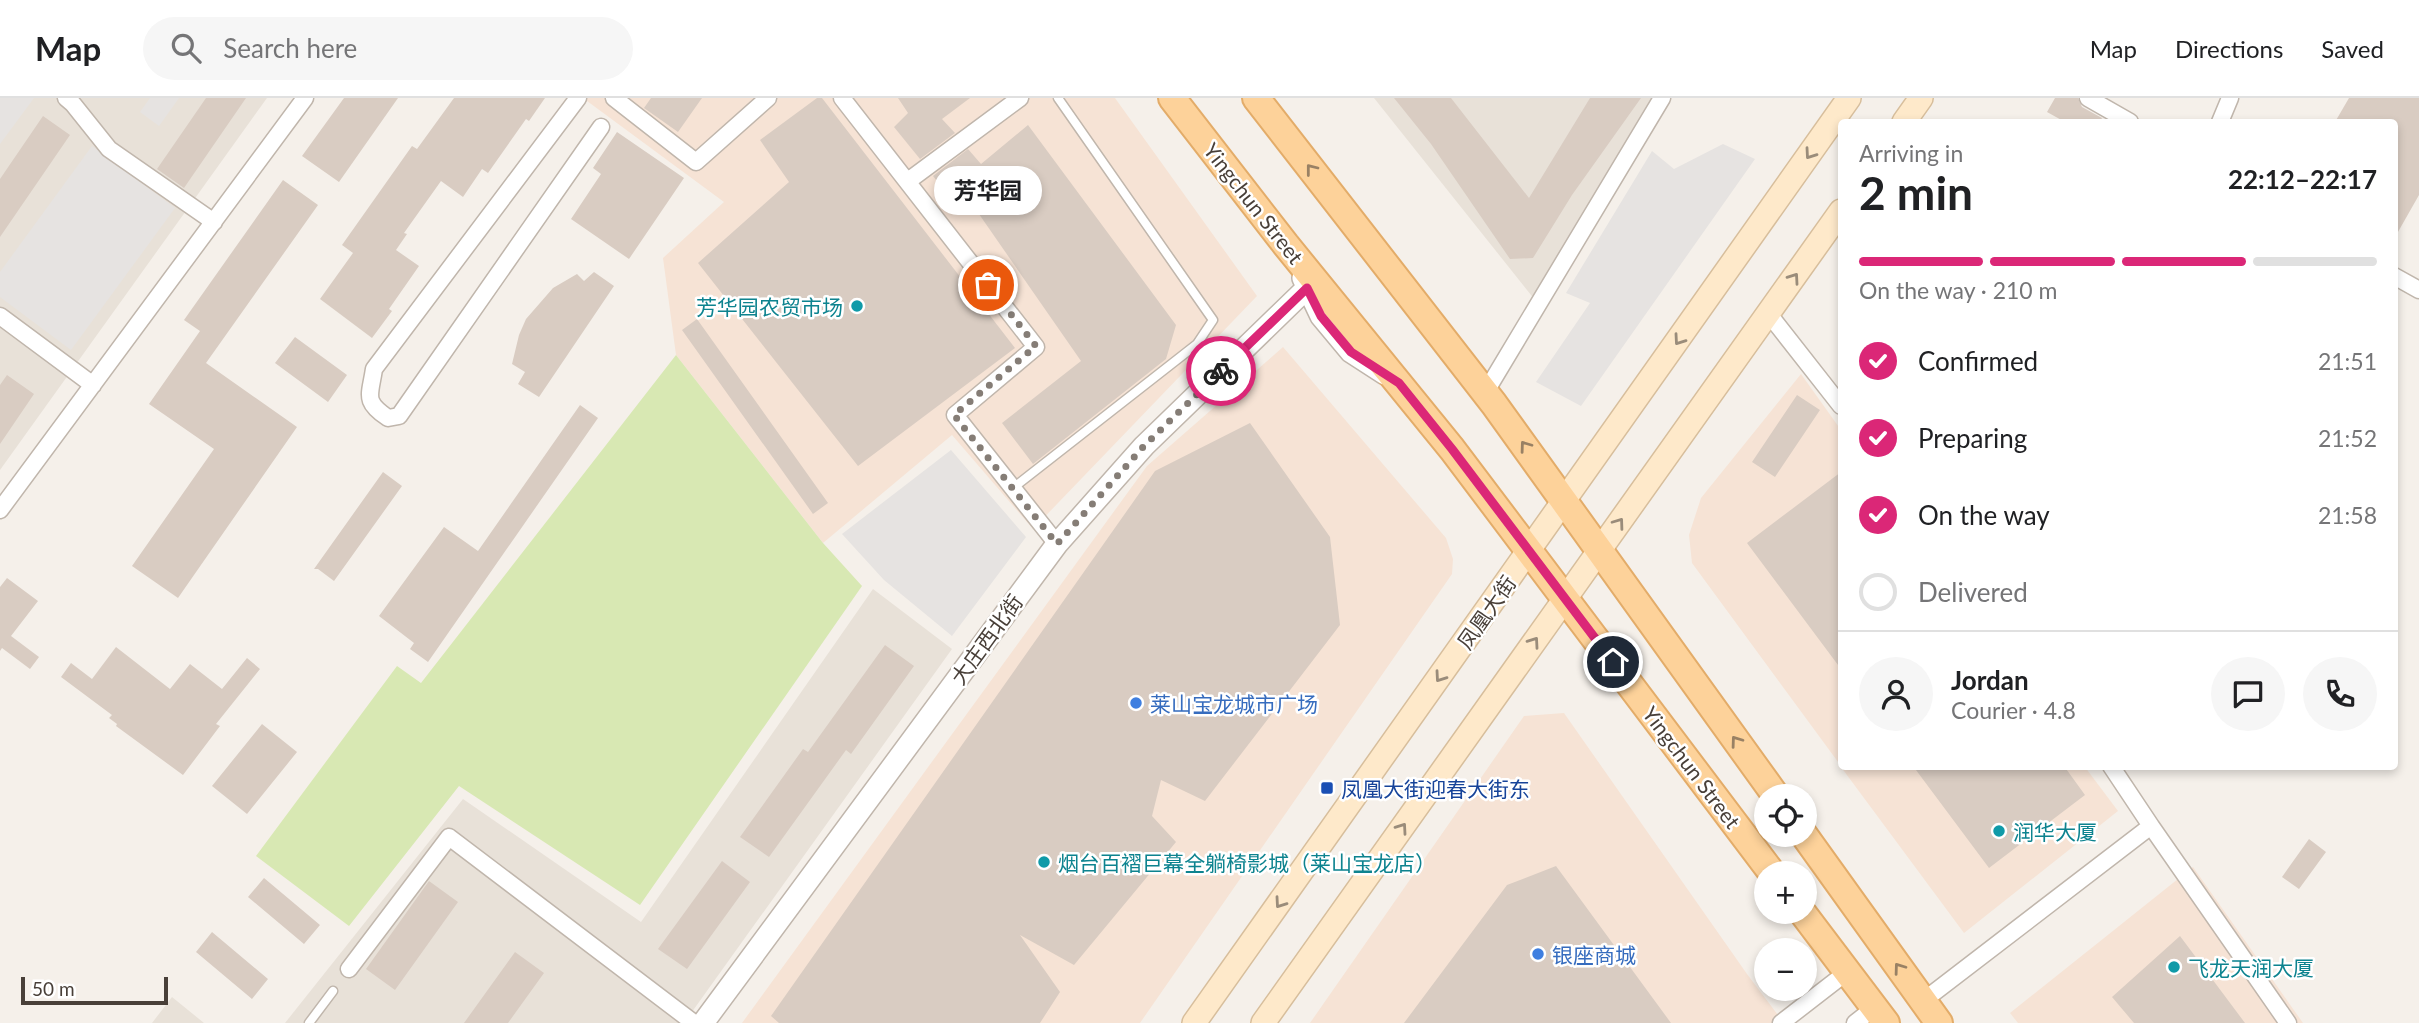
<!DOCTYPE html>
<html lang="en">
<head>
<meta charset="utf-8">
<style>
  :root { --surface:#fff; --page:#f6f6f6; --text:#202124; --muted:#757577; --line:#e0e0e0; --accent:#db2777 }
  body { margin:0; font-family:Lato,"Noto Sans SC",sans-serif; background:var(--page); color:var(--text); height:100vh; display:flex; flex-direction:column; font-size:26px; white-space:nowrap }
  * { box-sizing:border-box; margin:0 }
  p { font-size:23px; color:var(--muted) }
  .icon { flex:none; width:38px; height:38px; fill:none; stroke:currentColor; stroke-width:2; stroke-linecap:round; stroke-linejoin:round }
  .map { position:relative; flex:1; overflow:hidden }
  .panel { position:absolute; left:1838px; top:21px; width:560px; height:651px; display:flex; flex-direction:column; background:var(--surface); border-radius:7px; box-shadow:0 4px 10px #0003 }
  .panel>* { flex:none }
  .fabs { position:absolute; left:1754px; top:686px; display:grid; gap:14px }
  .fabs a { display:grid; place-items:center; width:63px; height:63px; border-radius:50%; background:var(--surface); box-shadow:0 4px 10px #0003; font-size:35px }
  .scale { position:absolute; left:21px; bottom:18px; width:147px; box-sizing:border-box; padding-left:7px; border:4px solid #483f38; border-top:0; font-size:19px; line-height:24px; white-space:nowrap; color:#483f38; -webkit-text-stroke:5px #fff; paint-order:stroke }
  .pin { position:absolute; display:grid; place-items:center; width:60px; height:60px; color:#fff; margin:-30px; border:4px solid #fff; border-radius:50%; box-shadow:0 2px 7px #0007 }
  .courier { position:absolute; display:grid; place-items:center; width:70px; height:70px; margin:-35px; border:5px solid #db2777; border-radius:50%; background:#fff; color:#222; box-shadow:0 2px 9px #0007 }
  .bubble { position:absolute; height:49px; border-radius:24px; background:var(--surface); box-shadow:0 4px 10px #0003; font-size:23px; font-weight:700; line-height:49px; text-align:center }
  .summary em { font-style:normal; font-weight:700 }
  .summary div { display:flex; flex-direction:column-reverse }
  .summary { display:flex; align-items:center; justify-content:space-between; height:119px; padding:0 21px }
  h1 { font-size:46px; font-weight:700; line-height:52px }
  .bar { display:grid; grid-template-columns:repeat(4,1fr); gap:10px 7px; align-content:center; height:84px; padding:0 21px }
  .bar i { height:9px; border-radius:5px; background:var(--line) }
  .bar .active { background:var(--accent) }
  .bar p { grid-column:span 4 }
  .line { display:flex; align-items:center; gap:18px; padding:0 21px; border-top:2px solid var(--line) }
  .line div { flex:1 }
  .round { display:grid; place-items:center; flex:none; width:74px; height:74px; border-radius:37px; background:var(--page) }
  ol { padding:0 21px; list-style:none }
  li { display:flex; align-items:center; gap:21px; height:77px }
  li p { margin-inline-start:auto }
  li .icon { padding:7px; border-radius:50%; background:var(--accent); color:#fff; stroke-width:4 }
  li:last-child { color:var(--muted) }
  li i { width:38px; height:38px; border:4px solid var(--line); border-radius:50% }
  header { display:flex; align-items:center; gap:42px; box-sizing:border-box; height:98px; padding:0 35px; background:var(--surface); border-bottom:2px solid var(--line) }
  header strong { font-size:33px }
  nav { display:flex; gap:38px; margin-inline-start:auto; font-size:24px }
  .search { width:490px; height:63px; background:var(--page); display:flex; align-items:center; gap:18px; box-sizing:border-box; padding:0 24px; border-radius:38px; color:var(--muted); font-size:26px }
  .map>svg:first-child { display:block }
  .residential { fill:#e8e1d8 }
  .commercial { fill:#f6e3d5 }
  .green { fill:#d8e8b3 }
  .parking { fill:#e6e3e1 }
  .building { fill:#d9ccc2 }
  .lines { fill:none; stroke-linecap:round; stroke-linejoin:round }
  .service-casing { stroke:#c0b6ac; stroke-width:11 }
  .minor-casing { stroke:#c0b6ac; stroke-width:19 }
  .tertiary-casing { stroke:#c0b6ac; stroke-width:24 }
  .secondary-casing { stroke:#d7be9c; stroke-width:26 }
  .primary-casing { stroke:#e3ac69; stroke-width:30 }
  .service { stroke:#fff; stroke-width:8 }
  .minor { stroke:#fff; stroke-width:16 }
  .tertiary { stroke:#fff; stroke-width:21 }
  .secondary { stroke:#fee9ca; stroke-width:23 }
  .primary { stroke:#fdd29a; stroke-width:26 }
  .oneway { stroke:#9a8c7a }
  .oneway2 { stroke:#998164 }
  .done { stroke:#857d76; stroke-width:7; stroke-dasharray:0 12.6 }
  .route { stroke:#db2777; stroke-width:9 }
  .culture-dot { fill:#0f9aa8; stroke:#fff; stroke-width:2.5 }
  .shop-dot { fill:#3f7fe0; stroke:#fff; stroke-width:2.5 }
  .transit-dot { fill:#1a4fb4; stroke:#fff; stroke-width:2.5 }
  .labels { text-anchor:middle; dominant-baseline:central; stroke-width:5; stroke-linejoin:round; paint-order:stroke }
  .street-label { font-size:21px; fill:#483f38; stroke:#fff }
  .culture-label { font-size:21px; fill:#0d838f; stroke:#fff; text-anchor:start }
  .shop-label { font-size:21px; fill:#366cbe; stroke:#fff; text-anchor:start }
  .transit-label { font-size:21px; fill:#164399; stroke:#fff; text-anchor:start }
</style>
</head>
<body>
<header>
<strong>Map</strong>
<div class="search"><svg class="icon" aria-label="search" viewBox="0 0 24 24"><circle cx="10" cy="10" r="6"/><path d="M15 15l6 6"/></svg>Search here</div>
<nav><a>Map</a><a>Directions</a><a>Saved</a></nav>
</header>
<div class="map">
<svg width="2419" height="925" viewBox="0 0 2419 925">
  <rect width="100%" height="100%" fill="#f5f0ea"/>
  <path class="residential" d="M0 0H267L0 372Z
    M1374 0H1664L1539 207Z
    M873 491 952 551 684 925H285L463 701 641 824Z
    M172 899 204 925H152Z"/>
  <path class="commercial" d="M583 0H1115L1257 198 1033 431 952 337 823 445 676 257 663 160 724 104Z
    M1283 249 1446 440 1453 461 1452 476 1140 925H742L1147 368Z
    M1801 276 1841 332V668L1692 465 1689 437 1701 400Z
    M1564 615 1747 876 1784 925H1310L1524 618Z
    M1841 669H2085L2118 713 1964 835Z
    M2193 769 2303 925H2018L2010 915Z"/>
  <path class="green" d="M676 257 823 445 862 488 640 807 459 688 349 828 256 758 397 568 421 585Z"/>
  <path class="parking" d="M0 0H34L0 46Z
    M150 0H179L159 28 140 14Z
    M1723 46 1755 61 1581 308 1536 284 1590 205 1566 195 1652 53 1674 71Z
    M92 48 175 110 71 252 0 199V174Z
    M951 352 1026 439 952 538 884 482 842 436Z"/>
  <path class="building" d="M206 0H246L184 90 157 71Z
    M344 0H398L339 84 302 58Z
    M454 0H545L529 23 526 21 488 75 482 71 463 99 441 83 404 135 407 136 396 152 419 168 389 211 392 213 372 240 320 201 353 155 342 147 412 48 417 51Z
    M651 0H702L678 34 644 10Z
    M817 0H822L1015 250 858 368 698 165 789 84 760 42Z
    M898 0H970L942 21 955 35 920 61 894 29 908 15Z
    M1394 0H1451L1529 100 1590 0H1641L1572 97 1533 160 1510 161 1431 46Z
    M2055 0H2078L2082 9 2102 20 2100 24H2065L2047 14Z
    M2349 0H2419V97L2394 141V24H2335Z
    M43 18 70 37 0 139V81Z
    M1028 27 1176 227 1166 261 1033 366 1002 325 1081 263 972 106 962 115 933 78 968 51 981 66Z
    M617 34 684 80 629 161 571 121 601 76 593 70Z
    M283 82 318 107 206 265 297 329 178 500 132 468 214 351 149 306 200 233 184 222Z
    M594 174 614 188 539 299 518 286 525 274 512 266 519 237 526 221 553 190 577 176 584 183Z
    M697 221 828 405 813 416 682 232Z
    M295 239 347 277 328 304 275 265Z
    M7 277 34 296 0 346V287Z
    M1797 297 1820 312 1775 379 1752 364Z
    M580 307 598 320 428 564 410 551 414 545 379 518 444 429 478 453Z
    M1250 325 1330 439 1340 527 1205 703 1161 682 1152 718 1176 744 1074 867 1020 837 1060 894 1040 925H779L771 918 1155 373Z
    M383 374 402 388 334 483 318 471H314Z
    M1841 374V571L1747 445Z
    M7 480 38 503 11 538 39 559 30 571 2 550 0 553V489Z
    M885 547 914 568 851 656 846 652 769 759 740 739 803 651 808 654Z
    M116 549 170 591 190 566 222 591 247 560 260 571 216 626 220 628 183 677 116 628 117 626 109 620 112 617 61 579 71 565 92 581Z
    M262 626 297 654 247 716 212 688Z
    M1913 668H2064L2085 697 1989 770Z
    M2309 741 2326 754 2299 791 2282 779Z
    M722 763 750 784 687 871 658 851Z
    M1556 768 1671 925H1404L1507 787Z
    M264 780 320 827 304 846 248 799Z
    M429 783 458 804 395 892 366 871Z
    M212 834 268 881 252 901 196 854Z
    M2180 838 2245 925H2134L2112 899Z
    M515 854 544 875 508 925H464Z"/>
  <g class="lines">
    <defs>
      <path id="service" d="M1013 390 1197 246 1213 222 1058 0
        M309 925 333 893"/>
      <path id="minor" d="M66 0 73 6 109 51 214 124
        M578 0 374 271C370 298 363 303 388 320L399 318 601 29
        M614 0 696 64 768 0
        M842 0 1036 249 955 317 1057 446
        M2088 0 2130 24
        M2220 24 2230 0
        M908 83 1020 0
        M2394 178 2419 192
        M1768 215 1841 308
        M0 218 93 287
        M1485 295 1662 0
        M0 412 305 0
        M2151 728 2288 925
        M349 871 449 739 694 925
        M1923 903 2151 728 2111 668
        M1781 925 1847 874
        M1855 925 1874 910"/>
      <path id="tertiary" d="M1303 180 1321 218 1351 254 1385 276
        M703 925 1057 446 1144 348 1307 190"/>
      <path id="secondary" d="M1904 24 1921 0
        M1194 925 1849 0
        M1263 925 1841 113"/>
      <path id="primary" d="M1172 0 1286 147 1452 351 1772 775
        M1256 0 1494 306 1776 698
        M1804 737 1939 925
        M1802 814 1886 925"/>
    </defs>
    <use href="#service" class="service-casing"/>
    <use href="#minor" class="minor-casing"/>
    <use href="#tertiary" class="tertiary-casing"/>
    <use href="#secondary" class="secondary-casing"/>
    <use href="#primary" class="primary-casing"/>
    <use href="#service" class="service"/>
    <use href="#minor" class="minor"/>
    <use href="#tertiary" class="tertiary"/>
    <use href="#secondary" class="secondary"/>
    <use href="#primary" class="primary"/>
  </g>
  <defs><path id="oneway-chevron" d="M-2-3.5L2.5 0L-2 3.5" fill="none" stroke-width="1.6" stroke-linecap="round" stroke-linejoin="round" transform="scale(1.75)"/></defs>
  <g class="oneway">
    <use href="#oneway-chevron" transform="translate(1810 56) rotate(125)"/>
    <use href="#oneway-chevron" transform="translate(1794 180) rotate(-55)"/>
    <use href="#oneway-chevron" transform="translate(1679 242) rotate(125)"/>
    <use href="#oneway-chevron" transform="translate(1619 425) rotate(-54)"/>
    <use href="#oneway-chevron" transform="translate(1534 544) rotate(-55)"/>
    <use href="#oneway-chevron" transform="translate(1440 579) rotate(125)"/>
    <use href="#oneway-chevron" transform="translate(1402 730) rotate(-55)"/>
    <use href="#oneway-chevron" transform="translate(1280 805) rotate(125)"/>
  </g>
  <g class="oneway2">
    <use href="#oneway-chevron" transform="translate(1311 71) rotate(-128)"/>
    <use href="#oneway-chevron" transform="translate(1525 348) rotate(-126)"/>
    <use href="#oneway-chevron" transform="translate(1736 643) rotate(-126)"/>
    <use href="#oneway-chevron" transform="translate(1899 870) rotate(-126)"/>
  </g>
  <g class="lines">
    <path class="done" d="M988 187 1036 248 954 317 1057 446 1144 348 1221 273"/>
    <path class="route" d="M1221 273 1307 190 1321 218 1351 254 1399 285 1452 351 1613 564"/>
  </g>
  <g class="culture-dot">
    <circle cx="857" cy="208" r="7"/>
    <circle cx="1999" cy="733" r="7"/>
    <circle cx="1044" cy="764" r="7"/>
    <circle cx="2174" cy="869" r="7"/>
  </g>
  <g class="shop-dot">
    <circle cx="1136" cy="605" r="7"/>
    <circle cx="1538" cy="856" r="7"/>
  </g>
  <rect class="transit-dot" x="1320" y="683" width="14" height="14" rx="3.5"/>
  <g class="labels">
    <g class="street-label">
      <text transform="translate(1254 105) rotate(52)">Yingchun Street</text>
      <text transform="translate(1486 514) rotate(-55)">凤凰大街</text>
      <text transform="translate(986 541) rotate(-54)">大庄西北街</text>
      <text transform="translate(1692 669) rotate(53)">Yingchun Street</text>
    </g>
    <g class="culture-label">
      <text x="843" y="208" text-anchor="end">芳华园农贸市场</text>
      <text x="2013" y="733">润华大厦</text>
      <text x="1058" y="764">烟台百褶巨幕全躺椅影城（莱山宝龙店）</text>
      <text x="2188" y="869">飞龙天润大厦</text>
    </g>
    <g class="shop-label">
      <text x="1150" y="605">莱山宝龙城市广场</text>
      <text x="1552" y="856">银座商城</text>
    </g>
    <g class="transit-label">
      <text x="1341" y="690">凤凰大街迎春大街东</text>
    </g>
  </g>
</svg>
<div class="fabs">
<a><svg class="icon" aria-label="locate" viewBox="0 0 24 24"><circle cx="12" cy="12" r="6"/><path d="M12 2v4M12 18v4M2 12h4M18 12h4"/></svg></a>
<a>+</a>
<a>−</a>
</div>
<div class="scale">50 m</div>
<div class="pin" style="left:988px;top:187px;background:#ea580c"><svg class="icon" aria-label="bag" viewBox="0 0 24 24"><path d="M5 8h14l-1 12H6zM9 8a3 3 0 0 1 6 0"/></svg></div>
<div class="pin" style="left:1613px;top:564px;background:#1f2937"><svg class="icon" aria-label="home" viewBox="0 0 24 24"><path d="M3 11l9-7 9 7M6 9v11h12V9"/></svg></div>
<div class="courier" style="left:1221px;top:273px"><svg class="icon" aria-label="bike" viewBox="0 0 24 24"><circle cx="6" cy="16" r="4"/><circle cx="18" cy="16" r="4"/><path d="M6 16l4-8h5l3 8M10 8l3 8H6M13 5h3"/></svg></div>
<div class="bubble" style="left:934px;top:68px;width:108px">芳华园</div>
<section class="panel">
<div class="summary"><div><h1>2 min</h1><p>Arriving in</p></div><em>22:12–22:17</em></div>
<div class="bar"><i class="active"></i><i class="active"></i><i class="active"></i><i></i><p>On the way · 210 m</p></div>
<ol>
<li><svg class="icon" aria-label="check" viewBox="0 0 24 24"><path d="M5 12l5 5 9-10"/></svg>Confirmed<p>21:51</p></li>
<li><svg class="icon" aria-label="check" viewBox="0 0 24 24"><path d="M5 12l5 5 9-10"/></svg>Preparing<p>21:52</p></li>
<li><svg class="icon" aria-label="check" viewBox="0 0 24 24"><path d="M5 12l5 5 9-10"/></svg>On the way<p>21:58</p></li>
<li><i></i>Delivered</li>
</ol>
<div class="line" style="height:126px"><a class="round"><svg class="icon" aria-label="person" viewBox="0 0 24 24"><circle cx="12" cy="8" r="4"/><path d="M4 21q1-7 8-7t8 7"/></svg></a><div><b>Jordan</b><p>Courier · 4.8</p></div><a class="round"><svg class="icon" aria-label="chat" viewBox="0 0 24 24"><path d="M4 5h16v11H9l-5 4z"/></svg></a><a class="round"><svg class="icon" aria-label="phone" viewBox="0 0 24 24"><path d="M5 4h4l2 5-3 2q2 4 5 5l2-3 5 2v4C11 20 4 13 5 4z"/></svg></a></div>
</section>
</div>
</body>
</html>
